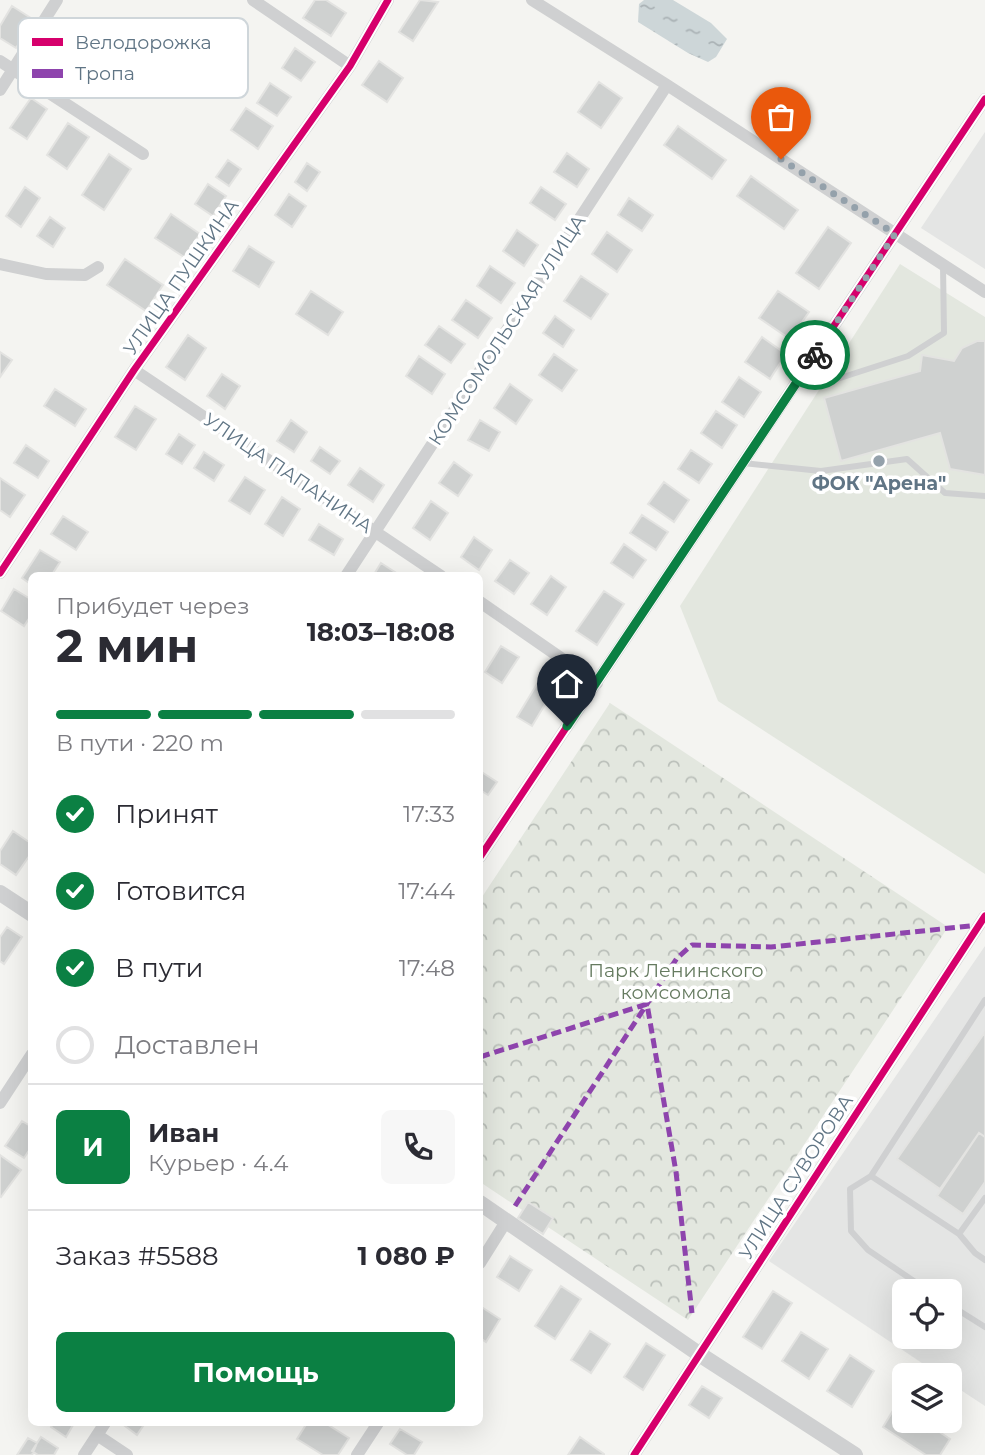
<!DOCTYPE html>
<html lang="ru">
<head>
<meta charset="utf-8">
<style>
  :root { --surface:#fff; --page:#f7f7f7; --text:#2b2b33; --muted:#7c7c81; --line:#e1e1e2; --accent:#0b8043 }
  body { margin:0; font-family:Montserrat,sans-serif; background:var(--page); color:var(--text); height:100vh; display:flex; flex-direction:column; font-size:26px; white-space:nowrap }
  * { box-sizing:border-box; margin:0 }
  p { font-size:23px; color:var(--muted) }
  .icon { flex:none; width:38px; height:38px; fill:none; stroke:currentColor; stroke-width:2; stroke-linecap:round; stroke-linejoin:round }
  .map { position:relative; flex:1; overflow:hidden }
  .sheet { position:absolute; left:28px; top:572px; width:455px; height:854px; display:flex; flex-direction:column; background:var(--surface); border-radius:10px; box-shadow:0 7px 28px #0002 }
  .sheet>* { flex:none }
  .tools { position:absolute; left:892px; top:1279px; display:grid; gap:14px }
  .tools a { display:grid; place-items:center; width:70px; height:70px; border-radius:10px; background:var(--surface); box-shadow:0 7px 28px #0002; font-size:35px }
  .pin { position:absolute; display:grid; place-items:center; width:60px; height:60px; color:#fff; margin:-72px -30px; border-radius:50% 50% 50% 0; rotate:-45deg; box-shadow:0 0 7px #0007 }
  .pin .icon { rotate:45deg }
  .courier { position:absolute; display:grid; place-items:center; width:70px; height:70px; margin:-35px; border:5px solid #0b8043; border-radius:50%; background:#fff; color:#222; box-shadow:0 2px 9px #0007 }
  .head em { font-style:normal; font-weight:700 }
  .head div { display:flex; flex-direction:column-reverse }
  .head { display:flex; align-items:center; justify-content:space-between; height:119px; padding:0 28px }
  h1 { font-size:46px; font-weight:700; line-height:52px }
  .bar { display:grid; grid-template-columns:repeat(4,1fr); gap:10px 7px; align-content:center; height:84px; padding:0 28px }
  .bar i { height:9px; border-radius:5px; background:var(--line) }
  .bar .current { background:var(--accent) }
  .bar p { grid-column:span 4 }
  .line { display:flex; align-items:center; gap:18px; padding:0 28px; border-top:2px solid var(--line) }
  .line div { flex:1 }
  .round { display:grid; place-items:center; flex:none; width:74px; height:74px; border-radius:10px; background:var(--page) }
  ol { padding:0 28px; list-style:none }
  li { display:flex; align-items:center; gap:21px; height:77px }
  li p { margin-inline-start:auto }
  li .icon { padding:7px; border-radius:50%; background:var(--accent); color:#fff; stroke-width:4 }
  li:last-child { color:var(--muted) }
  li i { width:38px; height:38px; border:4px solid var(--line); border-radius:50% }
  .primary-button { display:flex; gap:14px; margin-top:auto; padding:14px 28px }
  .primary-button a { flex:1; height:80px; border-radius:10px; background:var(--accent); color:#fff; font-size:28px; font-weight:700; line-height:80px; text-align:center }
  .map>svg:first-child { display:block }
  .built { fill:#e4e5e4; fill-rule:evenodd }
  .forest { fill:url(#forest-crowns) }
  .pitch { fill:#e3e7df }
  .water { fill:url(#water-ripples) }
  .building { fill:#cfd1d0; stroke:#e3e3e1; stroke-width:2 }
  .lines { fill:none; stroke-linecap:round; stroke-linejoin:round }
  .service { stroke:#cfd0d1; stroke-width:6 }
  .minor { stroke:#cfd0d1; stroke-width:12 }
  .tertiary { stroke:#cfd0d1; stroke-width:16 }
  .quiet { stroke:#8e44ad; stroke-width:5; stroke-dasharray:10 5; stroke-linecap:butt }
  .cycleway-casing { stroke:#fff; stroke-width:11 }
  .cycleway { stroke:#d6006c; stroke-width:7 }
  .done { stroke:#94a1ab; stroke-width:7; stroke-dasharray:0 12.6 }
  .route { stroke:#0b8043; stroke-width:9 }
  .poi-dot { fill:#94a1ab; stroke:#fff; stroke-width:2.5 }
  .labels { text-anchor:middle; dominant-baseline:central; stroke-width:7; stroke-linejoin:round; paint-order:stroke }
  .street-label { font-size:19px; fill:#607585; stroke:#fff }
  .poi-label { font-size:19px; font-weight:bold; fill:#607585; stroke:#fff }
  .park-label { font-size:19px; fill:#667b60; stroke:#fff }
  .key { fill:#fff; stroke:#cfd6da; stroke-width:2 }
  .key-label { font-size:19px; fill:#607585 }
</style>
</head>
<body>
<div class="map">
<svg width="985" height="1455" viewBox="0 0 985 1455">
  <defs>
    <pattern id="forest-crowns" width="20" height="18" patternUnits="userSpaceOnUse" patternTransform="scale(1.75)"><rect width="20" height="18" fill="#e3e7df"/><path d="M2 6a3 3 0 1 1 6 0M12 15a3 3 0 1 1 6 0" fill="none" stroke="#bbc0ba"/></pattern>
    <pattern id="water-ripples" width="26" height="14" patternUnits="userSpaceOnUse" patternTransform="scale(1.75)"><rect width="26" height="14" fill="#cdd6d8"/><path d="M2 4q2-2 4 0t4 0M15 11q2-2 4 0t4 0" fill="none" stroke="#aab2b5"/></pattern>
  </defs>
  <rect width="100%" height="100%" fill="#f4f4f1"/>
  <path class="built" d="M985 132V269L921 228Z
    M985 946V1406L950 1383V1376L940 1375 769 1261ZM905 1292H950V1337H905Z"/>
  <path class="forest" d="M610 703 948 927 688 1320 480 1182V900Z"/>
  <path class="pitch" d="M900 264 985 317V874L718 701 680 606Z"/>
  <path class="water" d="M644 0H673L711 23 727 39 716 57 708 62 688 53 638 22 639 4Z"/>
  <path class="building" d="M315 0H326L346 13 331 36 303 18Z
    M420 0 438 2 413 41 399 32Z
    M12 6 34 20 16 48 0 38V26Z
    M295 48 315 62 301 81 282 68Z
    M379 61 403 78 387 102 362 85Z
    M599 82 622 98 601 128 578 112Z
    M270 83 291 97 277 116 257 103Z
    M31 98 47 109 27 139 10 128Z
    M246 108 273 126 258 149 231 130Z
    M68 123 89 137 67 169 47 155Z
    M678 126 726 160 712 179 664 145Z
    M567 153 589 169 577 187 554 172Z
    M109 154 131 169 104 210 82 195Z
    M228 160 241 169 229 186 216 177Z
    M307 163 320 172 307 191 295 182Z
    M751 176 798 210 784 229 737 196Z
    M208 184 226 196 213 216 195 204Z
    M25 187 40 198 21 227 6 216Z
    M541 187 566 204 555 220 530 203Z
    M289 194 306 206 292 227 275 215Z
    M629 198 653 215 642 231 618 215Z
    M171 214 200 234 184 257 155 238Z
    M50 217 65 228 53 247 37 236Z
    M828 227 851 243 819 289 796 273Z
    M517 230 538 245 524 266 503 251Z
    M607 232 632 250 617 272 592 254Z
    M249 246 274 262 259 287 233 271Z
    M125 259 163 285 146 311 107 285Z
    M490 266 515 283 501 303 477 286Z
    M581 276 608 294 591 319 564 301Z
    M311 291 343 312 328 335 296 314Z
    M778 291 809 312 790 339 759 318Z
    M466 300 492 318 478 338 452 320Z
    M555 316 574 330 563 347 543 333Z
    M439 326 465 344 451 363 425 345Z
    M188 335 206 348 185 380 166 367Z
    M762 337 786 354 770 379 745 362Z
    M977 341H985V475L950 469 940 433 841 461 824 398 920 371 922 355 954 361 962 348Z
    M0 352 12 360 0 377Z
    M554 354 577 370 562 391 539 375Z
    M419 356 445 374 432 394 406 376Z
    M222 374 240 386 225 409 207 396Z
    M739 377 761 392 744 417 722 402Z
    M510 384 532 400 516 424 494 408Z
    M55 389 86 409 75 426 44 406Z
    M135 406 156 419 136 450 115 437Z
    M716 411 737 425 722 448 701 433Z
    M291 420 307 432 294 452 277 441Z
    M480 420 500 432 489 451 468 440Z
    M179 434 195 445 182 464 166 454Z
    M26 445 49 461 38 478 14 463Z
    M320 447 340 461 330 474 311 461Z
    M691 450 712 464 699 483 678 469Z
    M204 452 224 465 214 481 194 468Z
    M454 462 472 475 458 496 439 483Z
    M360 468 384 485 373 502 348 485Z
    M245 477 265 490 250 514 229 501Z
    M0 478 25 495 10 517 0 510Z
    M664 482 689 500 674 522 648 504Z
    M282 497 300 509 283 536 265 524Z
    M431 501 448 513 430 540 413 528Z
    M642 515 668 532 656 550 630 533Z
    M63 516 88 532 76 550 51 534Z
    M319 524 343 539 334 555 309 540Z
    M474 537 492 550 479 570 461 557Z
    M624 544 646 560 633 578 611 563Z
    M40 550 60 562 51 576H32V585L22 578Z
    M510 560 529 573 514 594 495 581Z
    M381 563 401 576H373Z
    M551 576 566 587 547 615 531 604Z
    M14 589 32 600V614L24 626 1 611Z
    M604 591 624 604 597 645 576 631Z
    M501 646 519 657 502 683 485 672Z
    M543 674 558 683 532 726 517 717Z
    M480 771 497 782 488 795 480 790Z
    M13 831 32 844V852L16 875 0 864V851Z
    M7 927 22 937 4 964 0 961V937Z
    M985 1032V1137L979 1133 940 1189 897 1159Z
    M22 1121 32 1127V1146L24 1158 5 1146Z
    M979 1133 985 1137V1182L963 1214 937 1196Z
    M0 1155 21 1170 1 1197 0 1196Z
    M528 1202 553 1218 543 1234 518 1218Z
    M510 1256 532 1270 519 1291 497 1277Z
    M561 1286 581 1299 555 1339 535 1326Z
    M773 1291 792 1303 762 1349 743 1337Z
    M480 1306 500 1319 486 1342 480 1338Z
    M590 1331 610 1344 591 1373 571 1360Z
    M801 1332 828 1349 809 1379 782 1361Z
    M646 1343 665 1355 643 1390 624 1377Z
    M850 1355 874 1371 852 1407 827 1391Z
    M702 1386 722 1398 709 1418 689 1405Z
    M897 1404 905 1409V1421H923L950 1439 940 1455H926L883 1427Z
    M54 1423H70L73 1425 66 1437 51 1427Z
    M127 1423H145L137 1435 125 1426Z
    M307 1423H325L349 1438 338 1455H323L297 1439Z
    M400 1429 422 1442 414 1455H407L390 1444Z
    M41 1437 58 1448 54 1455H38L32 1451Z
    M580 1437 604 1454V1455H568Z
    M28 1438 37 1443 32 1455H17Z"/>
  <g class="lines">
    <path class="service" d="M797 382 834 380 908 356 944 333 943 265
      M743 463 821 471 907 459 945 493 985 496
      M871 1176 985 1000
      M959 1234 975 1253 985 1260
      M930 1292 868 1250 851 1231 850 1189 871 1176 959 1234 985 1198
      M950 1305 985 1327"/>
    <path class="minor" d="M253 0 350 66
      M532 0 667 85 985 292
      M0 61 143 154
      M0 90 57 0
      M0 264 46 274 85 275 98 267
      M134 370 441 576
      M0 573 134 370 350 66 388 0
      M346 576 667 85
      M480 602 597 683
      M480 857 985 99
      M0 1103 32 1054
      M480 1263 507 1220
      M97 1435 127 1455
      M84 1455 105 1423
      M357 1455 378 1423
      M634 1455 985 916"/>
    <path class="tertiary" d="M0 893 32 914
      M480 1203 699 1354 855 1455"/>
    <path class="quiet" d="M480 1057 647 1004 676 1172 692 1313
      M515 1206 677 958 692 945 771 947 979 925"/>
    <defs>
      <path id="cycleway" d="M0 573 134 370 350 66 388 0
        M480 857 985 99
        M634 1455 985 916"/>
    </defs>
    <use href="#cycleway" class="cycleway-casing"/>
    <use href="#cycleway" class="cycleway"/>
  </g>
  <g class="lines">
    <path class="done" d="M781 159 895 234 815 355"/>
    <path class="route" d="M567 726 815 355"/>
  </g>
  <circle class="poi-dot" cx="879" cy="461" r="7"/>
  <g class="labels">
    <g class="street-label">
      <text transform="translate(181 277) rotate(-55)">УЛИЦА ПУШКИНА</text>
      <text transform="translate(507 330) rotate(-57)">КОМСОМОЛЬСКАЯ УЛИЦА</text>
      <text transform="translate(288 473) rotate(34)">УЛИЦА ПАПАНИНА</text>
      <text transform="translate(796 1177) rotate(-57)">УЛИЦА СУВОРОВА</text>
    </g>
    <g class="poi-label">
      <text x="879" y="483">ФОК "Арена"</text>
    </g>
    <g class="park-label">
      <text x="676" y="970">Парк Ленинского<tspan x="676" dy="22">комсомола</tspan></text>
    </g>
  </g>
  <rect x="18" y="18" width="230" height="80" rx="10" class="key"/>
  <rect x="32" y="38" width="31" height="8" fill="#d6006c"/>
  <rect x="32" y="69" width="31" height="9" fill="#8e44ad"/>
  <g class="key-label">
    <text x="75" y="49">Велодорожка</text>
    <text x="75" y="80">Тропа</text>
  </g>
</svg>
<div class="tools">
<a><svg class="icon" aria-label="locate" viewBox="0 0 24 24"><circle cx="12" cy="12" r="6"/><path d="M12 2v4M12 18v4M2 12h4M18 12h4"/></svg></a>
<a><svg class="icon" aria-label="layers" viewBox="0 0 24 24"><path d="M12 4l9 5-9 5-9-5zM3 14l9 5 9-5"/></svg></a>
</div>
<div class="pin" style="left:781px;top:159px;background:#ea580c"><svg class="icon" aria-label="bag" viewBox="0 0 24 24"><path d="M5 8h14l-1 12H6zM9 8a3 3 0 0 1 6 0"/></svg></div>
<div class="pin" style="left:567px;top:726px;background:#1f2937"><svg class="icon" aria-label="home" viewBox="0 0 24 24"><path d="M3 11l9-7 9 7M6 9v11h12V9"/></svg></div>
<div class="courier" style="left:815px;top:355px"><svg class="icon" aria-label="bike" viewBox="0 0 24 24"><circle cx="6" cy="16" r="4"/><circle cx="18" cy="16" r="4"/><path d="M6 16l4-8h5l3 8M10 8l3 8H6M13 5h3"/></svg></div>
<section class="sheet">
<div class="head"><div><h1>2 мин</h1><p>Прибудет через</p></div><em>18:03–18:08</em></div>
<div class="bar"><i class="current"></i><i class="current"></i><i class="current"></i><i></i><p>В пути · 220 m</p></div>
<ol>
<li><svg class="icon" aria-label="check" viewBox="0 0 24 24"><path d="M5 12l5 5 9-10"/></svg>Принят<p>17:33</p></li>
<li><svg class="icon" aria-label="check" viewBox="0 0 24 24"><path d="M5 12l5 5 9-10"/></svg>Готовится<p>17:44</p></li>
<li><svg class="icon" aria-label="check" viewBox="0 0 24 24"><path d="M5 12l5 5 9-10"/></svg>В пути<p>17:48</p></li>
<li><i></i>Доставлен</li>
</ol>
<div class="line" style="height:126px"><b class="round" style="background:var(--accent);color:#fff">И</b><div><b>Иван</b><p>Курьер · 4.4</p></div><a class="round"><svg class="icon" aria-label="phone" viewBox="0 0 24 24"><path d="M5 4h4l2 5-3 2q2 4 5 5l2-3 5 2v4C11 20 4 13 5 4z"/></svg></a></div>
<div class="line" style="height:91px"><div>Заказ #5588</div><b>1 080 ₽</b></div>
<div class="primary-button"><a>Помощь</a></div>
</section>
</div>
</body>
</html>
